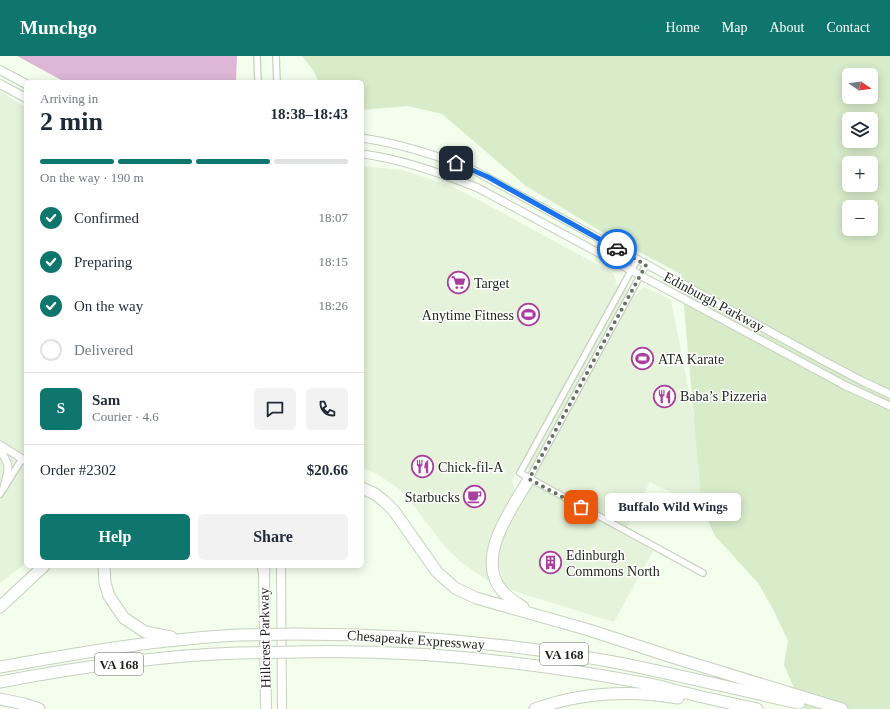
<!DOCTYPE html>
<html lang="en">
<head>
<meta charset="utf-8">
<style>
  :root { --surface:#fff; --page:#f2f2f3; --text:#1f2937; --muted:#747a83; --line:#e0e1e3; --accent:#0f766e }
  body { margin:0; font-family:"Times New Roman",serif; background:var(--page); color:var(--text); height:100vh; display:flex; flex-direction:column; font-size:15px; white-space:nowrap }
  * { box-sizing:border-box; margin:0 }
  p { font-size:13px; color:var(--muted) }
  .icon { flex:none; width:22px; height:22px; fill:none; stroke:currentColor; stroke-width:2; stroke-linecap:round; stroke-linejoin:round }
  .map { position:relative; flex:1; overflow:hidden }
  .sheet { position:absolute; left:24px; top:24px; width:340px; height:488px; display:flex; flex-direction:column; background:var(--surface); border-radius:6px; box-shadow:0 2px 10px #0003 }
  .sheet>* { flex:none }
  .needle { width:26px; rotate:103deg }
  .buttons { position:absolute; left:842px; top:12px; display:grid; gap:8px }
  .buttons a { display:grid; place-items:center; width:36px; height:36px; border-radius:6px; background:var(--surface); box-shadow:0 2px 10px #0003; font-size:20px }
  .pin { position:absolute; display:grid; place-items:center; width:34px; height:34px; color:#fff; margin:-17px; border-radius:8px; box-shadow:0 2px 6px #0006 }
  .courier { position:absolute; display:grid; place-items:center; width:40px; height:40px; margin:-20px; border:3px solid #1a73e8; border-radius:50%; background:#fff; color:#222; box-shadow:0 1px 5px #0007 }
  .bubble { position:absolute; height:28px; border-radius:6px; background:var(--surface); box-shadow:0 2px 10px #0003; font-size:13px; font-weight:700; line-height:28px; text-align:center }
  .headline em { font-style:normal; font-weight:700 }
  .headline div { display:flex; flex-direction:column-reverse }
  .headline { display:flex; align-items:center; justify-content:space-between; height:68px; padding:0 16px }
  h1 { font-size:26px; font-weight:700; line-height:30px }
  .bar { display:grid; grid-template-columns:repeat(4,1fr); gap:6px 4px; align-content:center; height:48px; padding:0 16px }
  .bar i { height:5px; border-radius:3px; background:var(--line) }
  .bar .selected { background:var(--accent) }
  .bar p { grid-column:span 4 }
  .line { display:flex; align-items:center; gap:10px; padding:0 16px; border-top:1px solid var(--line) }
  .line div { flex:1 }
  .round { display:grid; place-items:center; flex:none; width:42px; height:42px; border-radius:6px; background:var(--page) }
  ol { padding:0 16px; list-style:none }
  li { display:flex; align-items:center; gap:12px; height:44px }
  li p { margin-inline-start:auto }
  li .icon { padding:4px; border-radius:50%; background:var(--accent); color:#fff; stroke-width:4 }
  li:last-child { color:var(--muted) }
  li i { width:22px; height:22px; border:2px solid var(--line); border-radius:50% }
  .primary-button { display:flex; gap:8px; margin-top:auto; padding:8px 16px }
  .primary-button a { flex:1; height:46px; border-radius:6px; background:var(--accent); color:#fff; font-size:16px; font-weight:700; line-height:46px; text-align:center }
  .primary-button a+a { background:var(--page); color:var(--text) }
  header { display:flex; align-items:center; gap:24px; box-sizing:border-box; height:56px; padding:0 20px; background:var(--accent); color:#fff }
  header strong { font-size:19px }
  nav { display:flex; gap:22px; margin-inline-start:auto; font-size:14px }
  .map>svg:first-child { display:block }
  .built { fill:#e4f3da }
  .green { fill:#d8ecca; fill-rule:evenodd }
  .water { fill:#deb7d7 }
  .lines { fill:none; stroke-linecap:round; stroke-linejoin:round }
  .minor-casing { stroke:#c6d1bf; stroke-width:8 }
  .tertiary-casing { stroke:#c6d1bf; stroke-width:9 }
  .secondary-casing { stroke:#c6d1bf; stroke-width:10 }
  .trunk-casing { stroke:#c6d1bf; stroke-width:12 }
  .motorway-casing { stroke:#c6d1bf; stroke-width:13 }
  .minor { stroke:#fff; stroke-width:5.5 }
  .tertiary { stroke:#fff; stroke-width:7 }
  .secondary { stroke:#fff; stroke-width:8 }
  .trunk { stroke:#fff; stroke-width:10 }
  .motorway { stroke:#fff; stroke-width:11 }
  .motorway-bridge-casing { stroke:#c6d1bf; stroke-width:13; stroke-linecap:butt }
  .motorway-bridge { stroke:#fff; stroke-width:11 }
  .done { stroke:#697065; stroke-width:4; stroke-dasharray:0 7.2 }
  .route { stroke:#1a73e8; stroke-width:5 }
  .labels { text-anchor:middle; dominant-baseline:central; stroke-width:3; stroke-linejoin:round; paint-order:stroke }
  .shield { fill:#fff; stroke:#626560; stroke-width:1 }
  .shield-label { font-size:13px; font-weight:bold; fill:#1f231c }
  .poi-label { font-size:14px; fill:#1f231c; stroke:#fff; text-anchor:start }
  .street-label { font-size:14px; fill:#1f231c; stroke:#fff }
</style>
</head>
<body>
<header>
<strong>Munchgo</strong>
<nav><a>Home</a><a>Map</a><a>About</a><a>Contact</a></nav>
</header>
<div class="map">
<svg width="890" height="653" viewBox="0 0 890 653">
  <rect width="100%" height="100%" fill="#f3feec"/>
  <path class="built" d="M0 35 26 52V507L0 527Z
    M362 110 403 114 450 130 473 141 611 216 614 219 616 225 615 228 636 239 639 234 644 231 649 233 671 244 706 423 707 455 650 426 623 478 653 495 614 566 507 533 502 520 498 507V497L503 478 535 418 521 408 512 424 515 436 495 473 488 490V510L493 528 462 507 446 492 407 441 395 430 380 420 362 411Z"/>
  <path class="green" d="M302 0H890V653H805L800 646 784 609 788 585 773 553 758 527 715 480 702 452 681 218 607 179 526 130 442 58 408 50 362 54V26H319L313 14ZM849 19H871V41H849ZM849 63H871V85H849ZM849 107H871V129H849ZM849 151H871V173H849Z"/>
  <path class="water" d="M17 0H237L236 26H65Z"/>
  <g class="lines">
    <defs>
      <path id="minor" d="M257 0 258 26
        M276 0 277 26
        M637 204 520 417 703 517
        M529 423 646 209
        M0 438 22 403"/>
      <path id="tertiary" d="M362 82C402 88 440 100 477 116L824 305 864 326 890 338
        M362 98C402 103 441 117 478 132L846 330 890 350
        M0 389 26 405
        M0 394C11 410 9 413 4 431"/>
      <path id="secondary" d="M0 14 26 28
        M0 28 26 42
        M281 510 282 653"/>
      <path id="trunk" d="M264 515 266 653"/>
      <path id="motorway" d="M362 432 375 438 384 445 394 455 437 516 455 532 476 542 589 574 672 601 842 653
        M104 510 105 527 109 540 124 562 145 576 171 581
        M263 510 264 515
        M0 551 44 510
        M523 551C515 546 506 541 500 532 476 499 513 451 529 423
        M294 578C402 578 512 587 619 607 679 619 739 634 799 647
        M296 596C416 593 536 606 654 629 665 631 675 635 686 637 710 643 734 648 757 653
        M0 611C79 597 159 583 239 579
        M0 626C78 611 158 600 238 597
        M0 643 24 648 39 653
        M535 653C582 636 630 634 678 642"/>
    </defs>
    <use href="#minor" class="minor-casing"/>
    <use href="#tertiary" class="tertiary-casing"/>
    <use href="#secondary" class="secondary-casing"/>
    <use href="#trunk" class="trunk-casing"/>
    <use href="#motorway" class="motorway-casing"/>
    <use href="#minor" class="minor"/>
    <use href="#tertiary" class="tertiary"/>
    <use href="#secondary" class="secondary"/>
    <use href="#trunk" class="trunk"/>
    <use href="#motorway" class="motorway"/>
    <defs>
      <path id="motorway-bridge" d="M239 579 294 578
        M238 597 296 596"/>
    </defs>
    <use href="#motorway-bridge" class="motorway-bridge-casing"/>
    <use href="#motorway-bridge" class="motorway-bridge"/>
  </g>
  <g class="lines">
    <path class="done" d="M581 451 529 423 646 209 617 193"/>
    <path class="route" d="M456 107 488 121 617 193"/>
  </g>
  <defs>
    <symbol id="supermarket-ring" viewBox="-11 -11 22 22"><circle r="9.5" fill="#fff" stroke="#a93e9e" stroke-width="1.5"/><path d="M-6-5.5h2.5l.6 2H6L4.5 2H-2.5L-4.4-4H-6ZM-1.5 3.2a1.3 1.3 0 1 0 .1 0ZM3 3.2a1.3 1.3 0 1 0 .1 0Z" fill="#a93e9e"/></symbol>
    <symbol id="stadium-ring" viewBox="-11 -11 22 22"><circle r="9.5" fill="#fff" stroke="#a93e9e" stroke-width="1.5"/><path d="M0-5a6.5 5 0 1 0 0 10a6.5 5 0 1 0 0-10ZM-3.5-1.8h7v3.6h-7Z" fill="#a93e9e"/></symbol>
    <symbol id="restaurant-ring" viewBox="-11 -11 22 22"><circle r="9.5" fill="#fff" stroke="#a93e9e" stroke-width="1.5"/><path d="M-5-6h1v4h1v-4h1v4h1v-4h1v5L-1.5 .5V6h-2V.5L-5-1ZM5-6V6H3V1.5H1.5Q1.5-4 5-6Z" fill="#a93e9e"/></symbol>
    <symbol id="cafe-ring" viewBox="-11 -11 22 22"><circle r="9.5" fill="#fff" stroke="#a93e9e" stroke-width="1.5"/><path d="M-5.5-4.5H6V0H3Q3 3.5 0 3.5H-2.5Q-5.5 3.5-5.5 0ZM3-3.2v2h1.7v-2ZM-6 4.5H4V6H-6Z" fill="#a93e9e"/></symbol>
    <symbol id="building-ring" viewBox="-11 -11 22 22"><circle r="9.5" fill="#fff" stroke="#a93e9e" stroke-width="1.5"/><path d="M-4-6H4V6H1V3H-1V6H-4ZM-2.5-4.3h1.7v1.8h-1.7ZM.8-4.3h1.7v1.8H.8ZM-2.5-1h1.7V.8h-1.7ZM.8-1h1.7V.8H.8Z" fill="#a93e9e"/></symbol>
  </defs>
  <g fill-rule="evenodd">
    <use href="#supermarket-ring" x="446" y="214" width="25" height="25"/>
    <use href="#stadium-ring" x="516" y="246" width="25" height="25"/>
    <use href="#stadium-ring" x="630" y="290" width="25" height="25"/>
    <use href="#restaurant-ring" x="652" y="328" width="25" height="25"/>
    <use href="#restaurant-ring" x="410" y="398" width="25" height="25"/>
    <use href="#cafe-ring" x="462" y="428" width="25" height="25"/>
    <use href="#building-ring" x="538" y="494" width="25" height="25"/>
  </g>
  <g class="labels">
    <g class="shield">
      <rect x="540" y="587" width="48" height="22" rx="3"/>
      <rect x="95" y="597" width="48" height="22" rx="3"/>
    </g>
    <g class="shield-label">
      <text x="564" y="598">VA 168</text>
      <text x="119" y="608">VA 168</text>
    </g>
    <g class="poi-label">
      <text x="474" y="227">Target</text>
      <text x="514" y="259" text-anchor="end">Anytime Fitness</text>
      <text x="658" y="303">ATA Karate</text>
      <text x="680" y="340">Baba’s Pizzeria</text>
      <text x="438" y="411">Chick-fil-A</text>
      <text x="460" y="441" text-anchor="end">Starbucks</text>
      <text x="566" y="499">Edinburgh<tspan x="566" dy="16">Commons North</tspan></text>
    </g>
    <g class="street-label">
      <text transform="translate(714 246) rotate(28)">Edinburgh Parkway</text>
      <text transform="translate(265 582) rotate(-91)">Hillcrest Parkway</text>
      <text transform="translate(416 584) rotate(4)">Chesapeake Expressway</text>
    </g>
  </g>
</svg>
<div class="buttons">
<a><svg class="needle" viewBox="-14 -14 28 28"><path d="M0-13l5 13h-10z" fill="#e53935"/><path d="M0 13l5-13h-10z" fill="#747a83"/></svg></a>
<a><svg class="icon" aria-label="layers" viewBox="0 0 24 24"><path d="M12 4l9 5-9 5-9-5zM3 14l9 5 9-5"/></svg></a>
<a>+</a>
<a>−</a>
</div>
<div class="pin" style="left:581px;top:451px;background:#ea580c"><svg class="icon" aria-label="bag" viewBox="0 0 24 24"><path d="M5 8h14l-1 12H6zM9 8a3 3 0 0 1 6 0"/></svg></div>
<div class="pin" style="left:456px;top:107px;background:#1f2937"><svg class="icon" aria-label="home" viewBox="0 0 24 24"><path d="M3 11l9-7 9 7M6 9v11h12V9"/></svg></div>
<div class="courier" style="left:617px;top:193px"><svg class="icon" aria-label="car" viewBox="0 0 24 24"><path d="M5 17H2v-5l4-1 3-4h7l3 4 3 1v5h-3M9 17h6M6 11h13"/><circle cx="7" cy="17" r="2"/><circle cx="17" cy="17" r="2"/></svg></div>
<div class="bubble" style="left:605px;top:437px;width:136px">Buffalo Wild Wings</div>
<section class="sheet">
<div class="headline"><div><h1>2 min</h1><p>Arriving in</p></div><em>18:38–18:43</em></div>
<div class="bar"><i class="selected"></i><i class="selected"></i><i class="selected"></i><i></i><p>On the way · 190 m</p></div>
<ol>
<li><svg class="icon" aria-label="check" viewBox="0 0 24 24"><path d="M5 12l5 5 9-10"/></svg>Confirmed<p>18:07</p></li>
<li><svg class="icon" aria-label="check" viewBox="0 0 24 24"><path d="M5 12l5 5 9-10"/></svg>Preparing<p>18:15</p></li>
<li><svg class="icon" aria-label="check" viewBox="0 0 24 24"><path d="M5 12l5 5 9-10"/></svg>On the way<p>18:26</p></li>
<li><i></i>Delivered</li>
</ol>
<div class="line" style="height:72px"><b class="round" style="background:var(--accent);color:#fff">S</b><div><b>Sam</b><p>Courier · 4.6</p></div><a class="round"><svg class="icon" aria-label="chat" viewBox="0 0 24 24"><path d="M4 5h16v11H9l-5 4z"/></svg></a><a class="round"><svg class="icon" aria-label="phone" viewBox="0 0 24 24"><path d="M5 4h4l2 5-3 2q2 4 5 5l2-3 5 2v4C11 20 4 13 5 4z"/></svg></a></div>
<div class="line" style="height:52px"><div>Order #2302</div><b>$20.66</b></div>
<div class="primary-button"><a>Help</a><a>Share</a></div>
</section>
</div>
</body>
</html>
